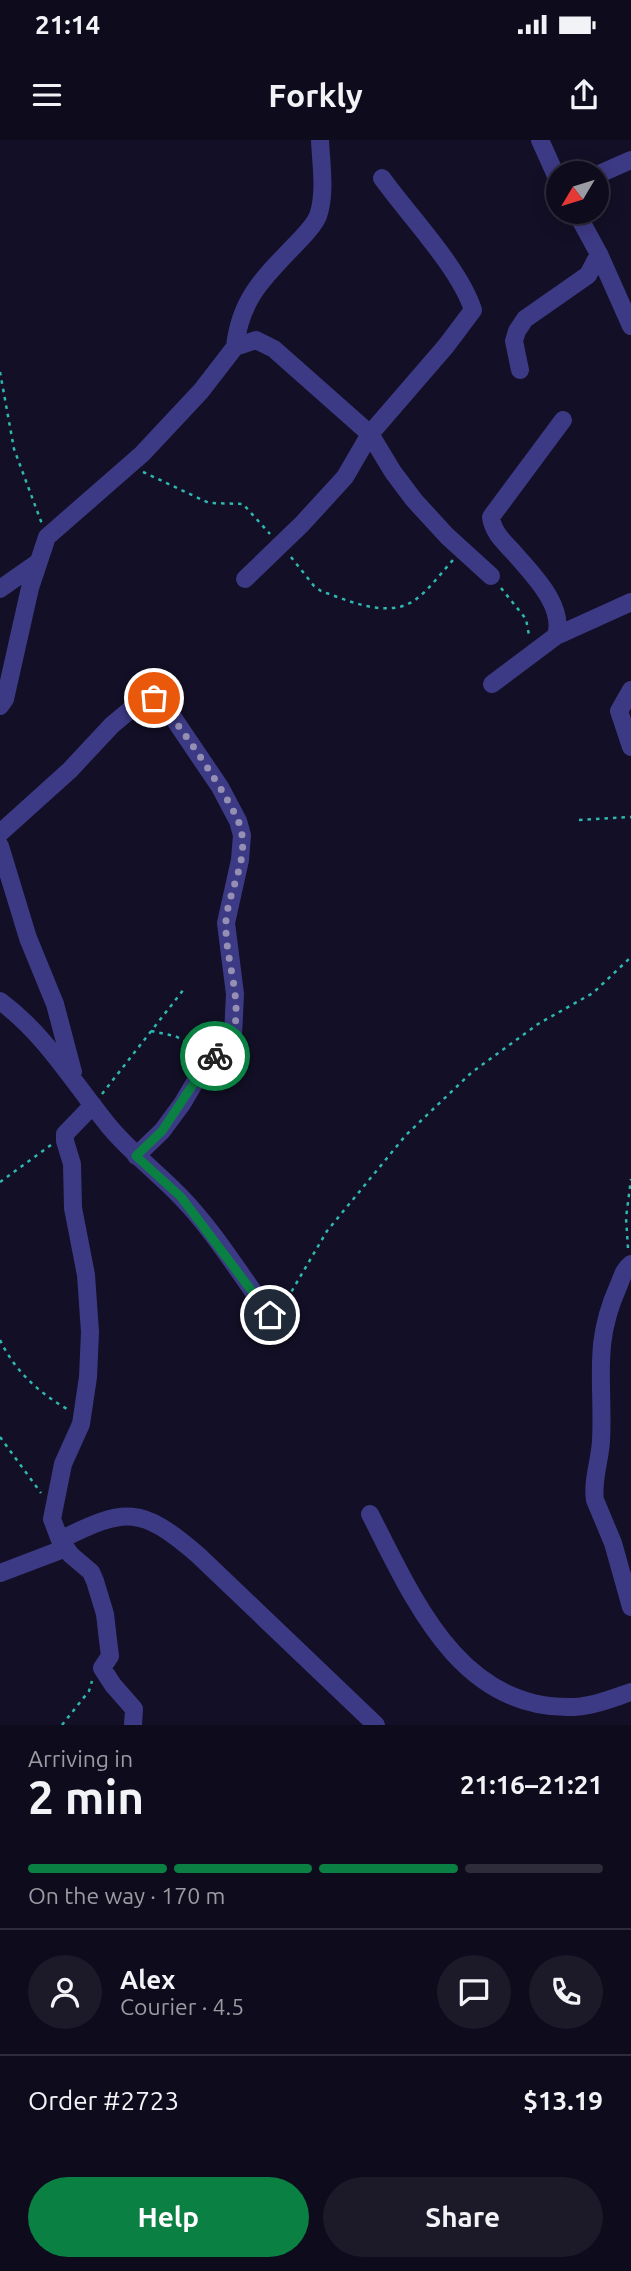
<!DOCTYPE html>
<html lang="en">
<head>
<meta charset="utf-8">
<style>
  :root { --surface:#0e0b1c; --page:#1c1929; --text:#f1f3f6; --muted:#9b9ba3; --line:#2e2b3b; --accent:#0b8043 }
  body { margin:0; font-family:Ubuntu,sans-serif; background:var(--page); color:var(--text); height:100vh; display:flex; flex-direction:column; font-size:26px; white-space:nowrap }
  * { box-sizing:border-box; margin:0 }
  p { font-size:23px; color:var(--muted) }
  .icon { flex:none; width:38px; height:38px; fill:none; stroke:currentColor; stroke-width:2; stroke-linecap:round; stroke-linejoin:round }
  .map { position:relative; height:1585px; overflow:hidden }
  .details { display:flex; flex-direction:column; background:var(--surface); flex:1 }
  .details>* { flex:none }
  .needle { width:46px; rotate:232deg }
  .tools { position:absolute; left:546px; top:21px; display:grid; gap:14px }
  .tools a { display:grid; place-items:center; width:63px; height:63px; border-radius:50%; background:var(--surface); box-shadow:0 4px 18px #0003,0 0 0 2px var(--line); font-size:35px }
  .pin { position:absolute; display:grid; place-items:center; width:60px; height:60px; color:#fff; margin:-30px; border:4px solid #fff; border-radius:50%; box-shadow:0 2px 7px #0007 }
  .courier { position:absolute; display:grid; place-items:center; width:70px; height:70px; margin:-35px; border:5px solid #0b8043; border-radius:50%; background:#fff; color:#222; box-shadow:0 2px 9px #0007 }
  .overview em { font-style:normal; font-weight:700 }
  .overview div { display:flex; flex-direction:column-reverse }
  .overview { display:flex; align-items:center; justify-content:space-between; height:119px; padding:0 28px }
  h1 { font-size:46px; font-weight:700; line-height:52px }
  .bar { display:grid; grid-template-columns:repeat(4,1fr); gap:10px 7px; align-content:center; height:84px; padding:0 28px }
  .bar i { height:9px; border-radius:5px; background:var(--line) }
  .bar .selected { background:var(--accent) }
  .bar p { grid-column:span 4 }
  .line { display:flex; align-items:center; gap:18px; padding:0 28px; border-top:2px solid var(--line) }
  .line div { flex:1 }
  .round { display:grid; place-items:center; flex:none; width:74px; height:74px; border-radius:37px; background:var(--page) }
  .action { display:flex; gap:14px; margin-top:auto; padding:14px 28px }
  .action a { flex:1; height:80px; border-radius:42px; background:var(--accent); color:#fff; font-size:28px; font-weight:700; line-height:80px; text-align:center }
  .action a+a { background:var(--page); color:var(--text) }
  .status { display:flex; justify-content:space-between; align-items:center; height:49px; padding:0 35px; background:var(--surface); direction:ltr }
  .status svg { height:19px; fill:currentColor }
  header { display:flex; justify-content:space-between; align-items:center; height:91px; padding:0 28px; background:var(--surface); font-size:32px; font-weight:700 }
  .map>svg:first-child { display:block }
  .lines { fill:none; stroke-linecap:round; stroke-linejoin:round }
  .path { stroke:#2fb8b0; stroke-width:2.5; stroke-dasharray:3.5 5; stroke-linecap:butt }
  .minor { stroke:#3d3a85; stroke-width:18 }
  .done { stroke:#948fb3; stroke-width:7; stroke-dasharray:0 12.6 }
  .route { stroke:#0b8043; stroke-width:9 }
</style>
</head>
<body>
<div class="status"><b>21:14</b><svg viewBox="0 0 49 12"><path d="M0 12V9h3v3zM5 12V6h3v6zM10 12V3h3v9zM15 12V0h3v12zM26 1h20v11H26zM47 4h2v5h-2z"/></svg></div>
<header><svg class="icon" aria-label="menu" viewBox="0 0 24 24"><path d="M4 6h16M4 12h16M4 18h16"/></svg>Forkly<svg class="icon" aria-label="share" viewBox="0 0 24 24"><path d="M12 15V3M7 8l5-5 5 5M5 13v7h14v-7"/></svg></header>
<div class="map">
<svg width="631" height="1585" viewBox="0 0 631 1585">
  <rect width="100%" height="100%" fill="#130f26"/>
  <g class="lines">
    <path class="path" d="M0 232 14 309 42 384
      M143 332 209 363 243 364 270 394
      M291 417 314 446 321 451C349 461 388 479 415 460 429 450 441 433 453 420
      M501 448 526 479 529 495
      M579 680 631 677
      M151 891 175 896 200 909
      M102 954 184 849
      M0 1042 51 1005
      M628 1108 626 1078 631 1039
      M283 1166 327 1091 406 995 471 933 538 884 593 853 631 817
      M0 1200C15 1231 38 1252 67 1269
      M0 1297 41 1353
      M62 1585 89 1551 92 1541"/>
    <path class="minor" d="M540 0 558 40
      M597 35 631 20
      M576 72 599 114 631 186
      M235 207C240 160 263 138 294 106 302 97 313 88 318 76 326 53 321 24 320 0
      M520 230 514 201 517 191 525 179 588 135 599 114
      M245 439 302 384 345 337 370 294 446 206 473 170C459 127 409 76 382 38
      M0 449 37 423
      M556 496C565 466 533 435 515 414 505 403 493 393 491 377L563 280
      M492 544 556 496 631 462
      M631 550 619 571 631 607
      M0 566 5 559 30 448 47 397 142 314 201 251 235 207 256 200 274 209 370 294 393 332 414 360 447 396 491 436
      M0 693 70 630 112 585 142 560 149 557 156 559 172 576 220 647 238 681 242 695 240 720 226 783 235 854 233 895 229 904 210 921 198 937 182 964 162 991 136 1016
      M0 706 28 798 55 864 73 932
      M0 861C45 894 73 942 108 985 130 1012 157 1032 180 1056 215 1092 241 1136 270 1175
      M93 965 65 994V1001L72 1024 73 1068 86 1135 90 1192 88 1237 81 1284 63 1324 52 1379 60 1400 71 1415 91 1432 95 1441 105 1474 108 1500 110 1516 102 1528 113 1545 134 1569 133 1585
      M631 1124C623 1130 622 1138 618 1147 592 1205 604 1241 601 1301 600 1320 592 1341 595 1360L613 1403 631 1467
      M370 1374C414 1460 460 1571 574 1567 594 1566 613 1558 631 1552
      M60 1400C126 1367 141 1366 198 1415L376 1585
      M0 1433 66 1408"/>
  </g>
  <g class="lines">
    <path class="done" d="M154 558C172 571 234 664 240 686 250 718 229 749 226 780 224 817 242 854 234 891 232 903 224 908 215 916"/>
    <path class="route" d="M215 916 198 937 162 991 136 1016 181 1057 270 1175"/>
  </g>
</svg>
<div class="tools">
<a><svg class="needle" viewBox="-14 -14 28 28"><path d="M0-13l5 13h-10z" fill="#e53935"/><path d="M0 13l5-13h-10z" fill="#9b9ba3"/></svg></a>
</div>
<div class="pin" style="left:154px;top:558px;background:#ea580c"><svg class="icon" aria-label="bag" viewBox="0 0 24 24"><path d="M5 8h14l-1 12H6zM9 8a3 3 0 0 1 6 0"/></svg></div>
<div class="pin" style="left:270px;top:1175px;background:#1f2937"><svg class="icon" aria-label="home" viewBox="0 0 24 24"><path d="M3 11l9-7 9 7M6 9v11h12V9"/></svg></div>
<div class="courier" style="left:215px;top:916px"><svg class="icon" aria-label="bike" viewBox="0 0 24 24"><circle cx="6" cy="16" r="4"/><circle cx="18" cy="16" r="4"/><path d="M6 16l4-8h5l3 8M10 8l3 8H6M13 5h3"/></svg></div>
</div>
<section class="details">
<div class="overview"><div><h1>2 min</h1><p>Arriving in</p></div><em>21:16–21:21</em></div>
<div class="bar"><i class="selected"></i><i class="selected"></i><i class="selected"></i><i></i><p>On the way · 170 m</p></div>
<div class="line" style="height:126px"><a class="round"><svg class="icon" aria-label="person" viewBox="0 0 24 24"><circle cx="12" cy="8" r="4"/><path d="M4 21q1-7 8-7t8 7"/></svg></a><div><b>Alex</b><p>Courier · 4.5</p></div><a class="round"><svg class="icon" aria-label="chat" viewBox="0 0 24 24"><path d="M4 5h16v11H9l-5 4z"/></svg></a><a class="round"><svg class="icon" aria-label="phone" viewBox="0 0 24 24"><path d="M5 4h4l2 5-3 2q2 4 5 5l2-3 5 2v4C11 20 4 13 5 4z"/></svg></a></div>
<div class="line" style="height:91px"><div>Order #2723</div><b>$13.19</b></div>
<div class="action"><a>Help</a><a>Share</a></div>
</section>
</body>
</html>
